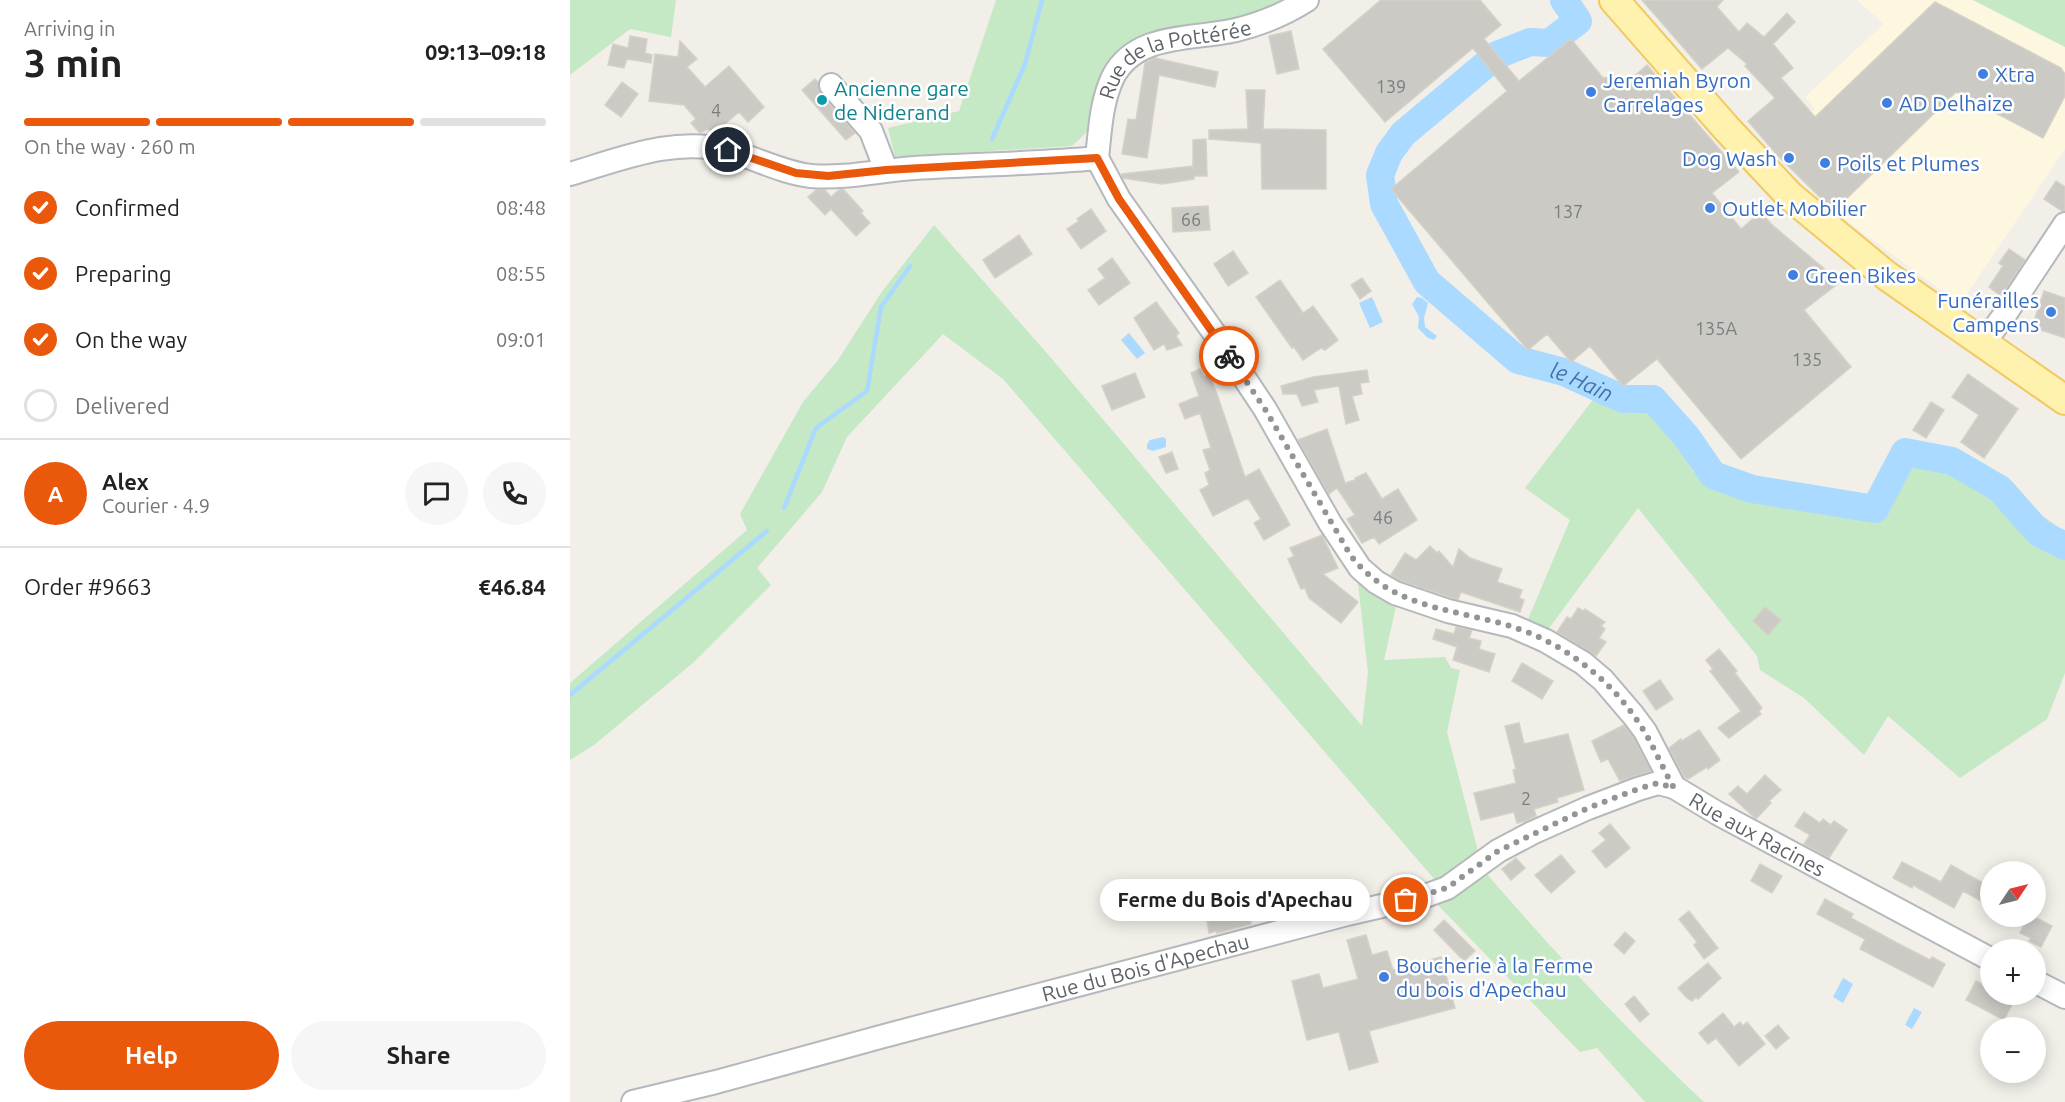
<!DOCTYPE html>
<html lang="en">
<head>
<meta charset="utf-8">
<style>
  :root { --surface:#fff; --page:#f6f6f6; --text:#222; --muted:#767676; --line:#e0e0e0; --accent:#ea580c }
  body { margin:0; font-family:Ubuntu,sans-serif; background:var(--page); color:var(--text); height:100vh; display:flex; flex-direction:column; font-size:22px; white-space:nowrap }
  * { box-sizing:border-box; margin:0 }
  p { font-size:20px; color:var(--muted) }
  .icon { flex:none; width:33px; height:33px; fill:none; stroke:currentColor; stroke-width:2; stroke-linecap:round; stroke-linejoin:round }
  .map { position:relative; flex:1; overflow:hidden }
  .drawer { display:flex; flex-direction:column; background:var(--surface); width:570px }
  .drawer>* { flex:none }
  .needle { width:39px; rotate:55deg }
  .buttons { position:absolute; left:1410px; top:861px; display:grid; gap:12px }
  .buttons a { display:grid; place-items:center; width:66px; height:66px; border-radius:50%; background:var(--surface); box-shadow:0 3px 15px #0003; font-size:30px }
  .pin { position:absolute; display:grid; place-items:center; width:51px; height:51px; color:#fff; margin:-26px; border:3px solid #fff; border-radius:50%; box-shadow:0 2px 6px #0007 }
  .courier { position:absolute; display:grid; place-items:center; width:60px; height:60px; margin:-30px; border:4px solid #ea580c; border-radius:50%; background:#fff; color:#222; box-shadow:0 2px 8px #0007 }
  .bubble { position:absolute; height:42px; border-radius:21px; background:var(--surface); box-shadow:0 3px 15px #0003; font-size:20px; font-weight:700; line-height:42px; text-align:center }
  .overview em { font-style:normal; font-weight:700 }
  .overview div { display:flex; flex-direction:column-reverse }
  .overview { display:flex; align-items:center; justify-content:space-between; height:102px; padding:0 24px }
  h1 { font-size:39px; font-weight:700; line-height:45px }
  .bar { display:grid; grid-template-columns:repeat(4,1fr); gap:9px 6px; align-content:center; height:72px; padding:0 24px }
  .bar i { height:8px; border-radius:4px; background:var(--line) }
  .bar .selected { background:var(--accent) }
  .bar p { grid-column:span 4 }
  .line { display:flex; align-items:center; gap:15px; padding:0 24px; border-top:2px solid var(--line) }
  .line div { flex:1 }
  .round { display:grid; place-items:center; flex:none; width:63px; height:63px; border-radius:32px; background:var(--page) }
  ol { padding:0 24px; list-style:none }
  li { display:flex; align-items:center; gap:18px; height:66px }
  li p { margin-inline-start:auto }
  li .icon { padding:6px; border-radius:50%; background:var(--accent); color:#fff; stroke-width:4 }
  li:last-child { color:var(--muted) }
  li i { width:33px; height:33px; border:3px solid var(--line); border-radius:50% }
  .action { display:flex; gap:12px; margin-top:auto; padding:12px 24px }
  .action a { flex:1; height:69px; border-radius:36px; background:var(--accent); color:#fff; font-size:24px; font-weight:700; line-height:69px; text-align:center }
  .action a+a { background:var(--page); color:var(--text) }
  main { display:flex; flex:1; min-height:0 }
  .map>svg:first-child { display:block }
  .commercial { fill:#fef7e0 }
  .green { fill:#c5e8c5 }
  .water { fill:#aadaff }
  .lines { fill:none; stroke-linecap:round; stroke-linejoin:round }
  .stream { stroke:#aadaff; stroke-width:4.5 }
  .river { stroke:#aadaff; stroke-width:28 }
  .building { fill:#cccac5; stroke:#d6d1c6; stroke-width:1.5 }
  .minor-casing { stroke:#b5b8bc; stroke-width:26 }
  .major-casing { stroke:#f2c960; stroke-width:32 }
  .minor { stroke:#fff; stroke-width:22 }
  .major { stroke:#fff2af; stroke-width:28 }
  .done { stroke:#929495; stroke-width:6; stroke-dasharray:0 10.8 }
  .route { stroke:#ea580c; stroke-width:8 }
  .shop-dot { fill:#3f7fe0; stroke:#fff; stroke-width:2 }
  .culture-dot { fill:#0f9aa8; stroke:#fff; stroke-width:2 }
  .labels { text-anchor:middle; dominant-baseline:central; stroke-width:5; stroke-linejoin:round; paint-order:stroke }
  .number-label { font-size:18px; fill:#7a7d7f }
  .street-label { font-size:21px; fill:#5f6368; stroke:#fff }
  .shop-label { font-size:21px; fill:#366cbe; stroke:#fff; text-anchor:start }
  .culture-label { font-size:21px; fill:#0d838f; stroke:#fff; text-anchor:start }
  .water-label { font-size:22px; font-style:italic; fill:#4174aa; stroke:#fff }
</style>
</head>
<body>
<main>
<section class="drawer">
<div class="overview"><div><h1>3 min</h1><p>Arriving in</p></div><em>09:13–09:18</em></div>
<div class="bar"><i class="selected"></i><i class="selected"></i><i class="selected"></i><i></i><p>On the way · 260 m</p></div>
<ol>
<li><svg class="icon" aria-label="check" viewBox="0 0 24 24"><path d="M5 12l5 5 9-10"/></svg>Confirmed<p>08:48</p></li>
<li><svg class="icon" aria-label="check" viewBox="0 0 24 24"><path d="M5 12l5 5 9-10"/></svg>Preparing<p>08:55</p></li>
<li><svg class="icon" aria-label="check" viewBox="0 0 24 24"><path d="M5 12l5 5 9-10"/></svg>On the way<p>09:01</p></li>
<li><i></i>Delivered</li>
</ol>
<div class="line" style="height:108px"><b class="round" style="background:var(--accent);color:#fff">A</b><div><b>Alex</b><p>Courier · 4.9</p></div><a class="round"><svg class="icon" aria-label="chat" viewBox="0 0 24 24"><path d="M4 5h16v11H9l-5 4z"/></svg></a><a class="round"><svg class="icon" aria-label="phone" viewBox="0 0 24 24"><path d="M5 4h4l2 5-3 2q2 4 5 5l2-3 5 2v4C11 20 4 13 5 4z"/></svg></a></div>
<div class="line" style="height:78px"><div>Order #9663</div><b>€46.84</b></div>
<div class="action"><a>Help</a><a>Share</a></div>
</section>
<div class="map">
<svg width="1495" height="1102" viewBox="0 0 1495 1102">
  <rect width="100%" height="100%" fill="#f1efe8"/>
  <path class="commercial" d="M1287 0H1403L1495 47V149L1390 304 1263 211 1207 155 1222 129 1245 109 1235 97 1314 24Z"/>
  <path class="green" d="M0 0H106L101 37 60 29 0 75Z
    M426 0H718L687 16 637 23 568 38 533 76 521 128 502 146 325 157 318 128 389 111Z
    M1403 0H1495V47Z
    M364 225 482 359 792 726 798 673 787 574 827 602 814 660 875 657 881 668 890 670 877 732 909 855 904 859C976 944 1053 1026 1134 1102H1075L1027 1048 1010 1052 864 901 866 881 433 379 373 334 277 437 252 492 187 568 201 585 124 662 24 745 0 760V683L177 530 170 514 233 402 268 360 311 293Z
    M1025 397 1047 407 1081 411 1105 439 1123 472 1157 491 1313 514 1327 487 1332 440 1400 463 1495 532V673L1477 719 1390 778 1318 716 1294 755 1234 698 1190 670 1187 656 1068 508 974 635 956 624 1000 520 955 488Z"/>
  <path class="water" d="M802 297 813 322 800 328 789 303Z
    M847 297 852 298 858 303 854 318 855 327 867 336 864 340 858 338 848 328 849 317 842 304Z
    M559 333 575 353 567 359 551 340Z
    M593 437 596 439V447L583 451 577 449V444L580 440Z
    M1273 978 1283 984 1273 1003 1263 997Z
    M1344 1008 1352 1012 1342 1029 1335 1025Z"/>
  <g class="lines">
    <path class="stream" d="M422 139 455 64 472 0
      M214 508 246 428 297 391 311 307 340 266
      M0 695 197 531"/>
    <path class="river" id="s1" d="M994 0 1008 21 979 43 960 42 927 55 833 134 819 153 810 175 814 204 857 282 948 360 994 372 1053 399H1083L1116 436 1143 475 1182 489 1305 509 1335 452 1382 461 1430 489 1469 533 1495 546"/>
  </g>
  <path class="building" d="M811 0H910L931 25 914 39 949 81 1001 39 1033 78 1044 77 1052 87 1077 65 1169 172 1142 193 1171 229 1191 212 1201 224 1270 282 1234 310 1281 367 1171 459 1087 359 1053 386 1020 346 1001 362 977 334 958 350 821 189 937 91 903 48 815 122 753 49Z
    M1072 0H1153L1147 7 1169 32 1177 23 1194 37 1217 13 1225 22 1203 44 1223 68 1211 78 1245 117 1365 2 1491 68 1495 74V96L1473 138 1386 92 1264 211 1207 155 1178 121 1205 98 1175 66 1177 64 1158 48 1132 69Z
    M721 31 729 69 707 74 699 36Z
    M60 36 77 39 75 53 82 55 81 63 57 59 54 68 38 65 43 44 58 48Z
    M110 41 127 59 117 67 135 87 159 66 194 107 178 122 169 112 143 134 138 128 130 133 121 123 126 119 114 105 79 101 85 54 108 57Z
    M585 58 648 72 645 87 589 75 577 158 552 154 558 119 566 120 575 63Z
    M245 79 248 82 251 94 285 133 276 140 232 90Z
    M52 82 68 94 51 117 35 105Z
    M676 90H695L693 129 756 130V189H692L691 143 639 139V130L678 129Z
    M636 139 637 176H624V179L592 184 553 178 552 176V174L623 166V170V140Z
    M1486 181 1495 187V211H1492L1474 199Z
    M273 189 293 211 291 213 300 223 286 236 261 209 255 215 238 197 246 190H255L261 197 269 190Z
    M638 206 640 230 603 232 602 208Z
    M521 209 536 231 511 249 497 229 509 221 507 219Z
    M449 235 462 254 425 278 413 260Z
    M1439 249 1455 260 1431 296 1419 287 1433 266 1429 263Z
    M663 251 678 273 658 286 644 264Z
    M542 258 560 283 529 305 518 290 535 278 528 269Z
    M792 278 801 291 790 299 781 285Z
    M710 280 733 313 743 306 768 340 755 350 751 348 733 360 724 347 722 348 686 297Z
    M1474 291 1495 298V338L1462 327Z
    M586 302 609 333 606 336 612 345 597 350 594 344 584 350 564 318Z
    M630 369 634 377 639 375 647 394 675 477 689 469 720 525 694 540 684 523 691 519 678 498 643 516 630 490 639 485 635 473 640 470 633 450 641 448 630 413 615 419 609 404 629 396 621 373Z
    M797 370 799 382 790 383 792 394 782 396 789 420 776 424 769 386 744 390 748 402 732 406 727 394H713L711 386 743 377Z
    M565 373 575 397 542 410 532 386Z
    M1398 374 1448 409 1414 458 1391 442 1409 415 1382 397Z
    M1361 402 1374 410 1356 438 1343 430Z
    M757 429 775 483 785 480V478L796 473 812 499 828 489 847 520 809 544 804 537 792 543 777 519 785 515 767 488 759 494 728 440Z
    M602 452 608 469 596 473 589 457Z
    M752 535 768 568 753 574 788 602 771 623 739 598 735 588 731 589 718 559 724 556 720 548Z
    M860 546 867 553 869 551 883 567 889 549 900 558 932 569 927 582 952 590 949 598 954 600 950 612 891 592 888 600 831 581 821 575 835 553 846 560Z
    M1195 607 1211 620 1198 635 1183 621Z
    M1008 608 1014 611 1015 609 1035 622 1031 626 1035 629 1029 638 1036 642 1026 656 987 632 997 617 1001 619Z
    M886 627 902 630 899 638 911 641 909 649 925 654 919 672 883 660 887 647 863 639 866 629 884 634Z
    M1149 649 1167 671 1165 673 1192 708 1189 711 1191 714 1159 738 1148 728 1171 711 1140 671 1143 669 1136 660Z
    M952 663 983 681 972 699 942 681Z
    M1090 680 1103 699 1086 710 1073 691Z
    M949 723 954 744 998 734 1014 790 987 798 988 802 964 809 966 816 956 821 947 823 944 812 911 820 904 793 946 783 943 770 946 769 935 726Z
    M1054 725 1064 738 1081 771 1050 781 1038 759 1031 762 1022 741Z
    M1129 730 1150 760 1138 769 1137 767 1118 779 1114 777 1099 748 1111 739 1112 741Z
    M1195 775 1211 790 1199 801 1201 803 1186 819 1159 794 1168 786 1177 794Z
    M1234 812 1250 823 1253 819 1261 825 1264 821 1277 830 1259 858 1234 844 1240 835 1225 826Z
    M1040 824 1060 848 1036 868 1022 851 1036 840 1029 833Z
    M991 855 1005 872 981 893 965 875Z
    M946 858 955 868 941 880 932 869Z
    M1332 862 1371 882 1381 865 1420 887V906L1393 891 1384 908 1343 885 1342 888 1323 878Z
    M1190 864 1212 876 1202 893 1181 881Z
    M1255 899 1283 914 1281 918 1329 944 1360 960 1362 957 1375 964 1363 987 1290 949 1295 939 1247 914Z
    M659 900 660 908 664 907 666 915 679 912 681 924 647 933 646 931 639 933 637 921 644 920 642 912 647 911 645 902Z
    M1119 911 1148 948 1134 959 1124 945 1127 942 1109 919Z
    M1459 916H1463L1482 926 1471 947 1459 941 1461 938 1450 933Z
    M874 920 905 951 894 961 864 930Z
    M1055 932 1065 941 1054 954 1044 945Z
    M796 935 802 955 817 951 823 970 871 957 885 1008 799 1031 808 1062 779 1070 769 1032 737 1040 722 981 749 974 753 988 788 979 777 940Z
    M1138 963 1151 978 1128 999 1126 997 1122 1001 1117 998 1108 988Z
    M1406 981 1420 989V994H1430L1443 1002 1434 1020 1396 1000Z
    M1064 996 1079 1014 1070 1022 1055 1004Z
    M1153 1013 1164 1027 1170 1022 1173 1026 1177 1022 1195 1044 1169 1066 1146 1038 1138 1044 1129 1033Z
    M1208 1025 1219 1038 1206 1049 1195 1036Z"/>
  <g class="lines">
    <defs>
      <g id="minor">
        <path d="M261 85 301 131 316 170"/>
        <path id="s2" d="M527 158 549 199 647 337 695 409 760 523 790 568 806 582 825 593 878 611 942 626 976 641 1013 663 1033 680 1063 715 1075 731 1104 787 1147 813 1420 959"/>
        <path id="s3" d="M527 158C530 131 531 102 543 77 566 32 624 40 666 30 691 24 715 14 737 0"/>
        <path d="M0 174C51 159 105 136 159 151 186 158 213 173 241 176 276 179 311 170 345 168 406 164 466 164 527 158"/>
        <path d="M1413 344 1438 310 1495 224"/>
        <path d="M1466 982 1495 997"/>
        <path id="s4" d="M63 1102 146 1082 314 1036 777 914 855 896 877 888 928 851 962 833 1018 808 1068 789 1088 783 1104 787"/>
      </g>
      <path id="major" d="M1044 0 1157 129 1220 196 1317 276 1495 400"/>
    </defs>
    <use href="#minor" class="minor-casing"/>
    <use href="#major" class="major-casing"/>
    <use href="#minor" class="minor"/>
    <use href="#major" class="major"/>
  </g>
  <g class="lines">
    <path class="done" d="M659 356 695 409 781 556C828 616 898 607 962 634 1008 654 1048 688 1074 731 1085 749 1093 769 1104 788L1088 783 1068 789 1018 808 928 851 877 888 836 900"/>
    <path class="route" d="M158 150 226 173 258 176 316 170 527 158 549 199 659 356"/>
  </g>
  <g class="shop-dot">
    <circle cx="1413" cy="74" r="6"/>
    <circle cx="1021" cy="92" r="6"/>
    <circle cx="1317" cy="103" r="6"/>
    <circle cx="1219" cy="158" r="6"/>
    <circle cx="1255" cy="163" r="6"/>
    <circle cx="1140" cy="208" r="6"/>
    <circle cx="1223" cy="275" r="6"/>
    <circle cx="1481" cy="312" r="6"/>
    <circle cx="814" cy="977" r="6"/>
  </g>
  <circle class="culture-dot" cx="252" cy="100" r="6"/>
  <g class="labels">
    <g class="number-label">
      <text x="821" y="86">139</text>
      <text x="146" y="110">4</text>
      <text x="998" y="211">137</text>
      <text x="621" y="219">66</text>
      <text x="1146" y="328">135A</text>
      <text x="1237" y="359">135</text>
      <text x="813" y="517">46</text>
      <text x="956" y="798">2</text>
    </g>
    <g class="street-label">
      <text stroke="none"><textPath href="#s3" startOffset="148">Rue de la Pottérée</textPath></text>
      <text stroke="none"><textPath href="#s2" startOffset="984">Rue aux Racines</textPath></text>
      <text stroke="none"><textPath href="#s4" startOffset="530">Rue du Bois d'Apechau</textPath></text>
    </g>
    <g class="shop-label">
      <text x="1425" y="74">Xtra</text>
      <text x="1033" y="80">Jeremiah Byron<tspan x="1033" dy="24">Carrelages</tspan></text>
      <text x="1329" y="103">AD Delhaize</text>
      <text x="1207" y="158" text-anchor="end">Dog Wash</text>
      <text x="1267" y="163">Poils et Plumes</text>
      <text x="1152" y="208">Outlet Mobilier</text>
      <text x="1235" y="275">Green Bikes</text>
      <text x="1469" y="300" text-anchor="end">Funérailles<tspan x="1469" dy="24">Campens</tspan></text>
      <text x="826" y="965">Boucherie à la Ferme<tspan x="826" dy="24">du bois d'Apechau</tspan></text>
    </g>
    <g class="culture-label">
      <text x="264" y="88">Ancienne gare<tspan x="264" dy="24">de Niderand</tspan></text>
    </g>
    <g class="water-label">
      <text stroke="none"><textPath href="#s1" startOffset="592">le Hain</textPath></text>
    </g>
  </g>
</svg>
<div class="buttons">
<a><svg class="needle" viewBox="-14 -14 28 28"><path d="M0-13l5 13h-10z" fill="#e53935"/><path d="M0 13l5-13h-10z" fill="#767676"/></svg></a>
<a>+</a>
<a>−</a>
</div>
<div class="pin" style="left:836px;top:900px;background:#ea580c"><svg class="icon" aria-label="bag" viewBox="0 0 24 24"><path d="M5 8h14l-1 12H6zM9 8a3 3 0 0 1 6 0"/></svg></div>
<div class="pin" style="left:158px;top:150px;background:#1f2937"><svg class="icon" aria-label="home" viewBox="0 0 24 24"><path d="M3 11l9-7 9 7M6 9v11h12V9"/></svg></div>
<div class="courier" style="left:659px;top:356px"><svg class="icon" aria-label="bike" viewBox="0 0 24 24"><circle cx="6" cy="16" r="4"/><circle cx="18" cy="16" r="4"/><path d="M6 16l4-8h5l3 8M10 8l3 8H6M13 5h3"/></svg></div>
<div class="bubble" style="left:530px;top:879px;width:270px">Ferme du Bois d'Apechau</div>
</div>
</main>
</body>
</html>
